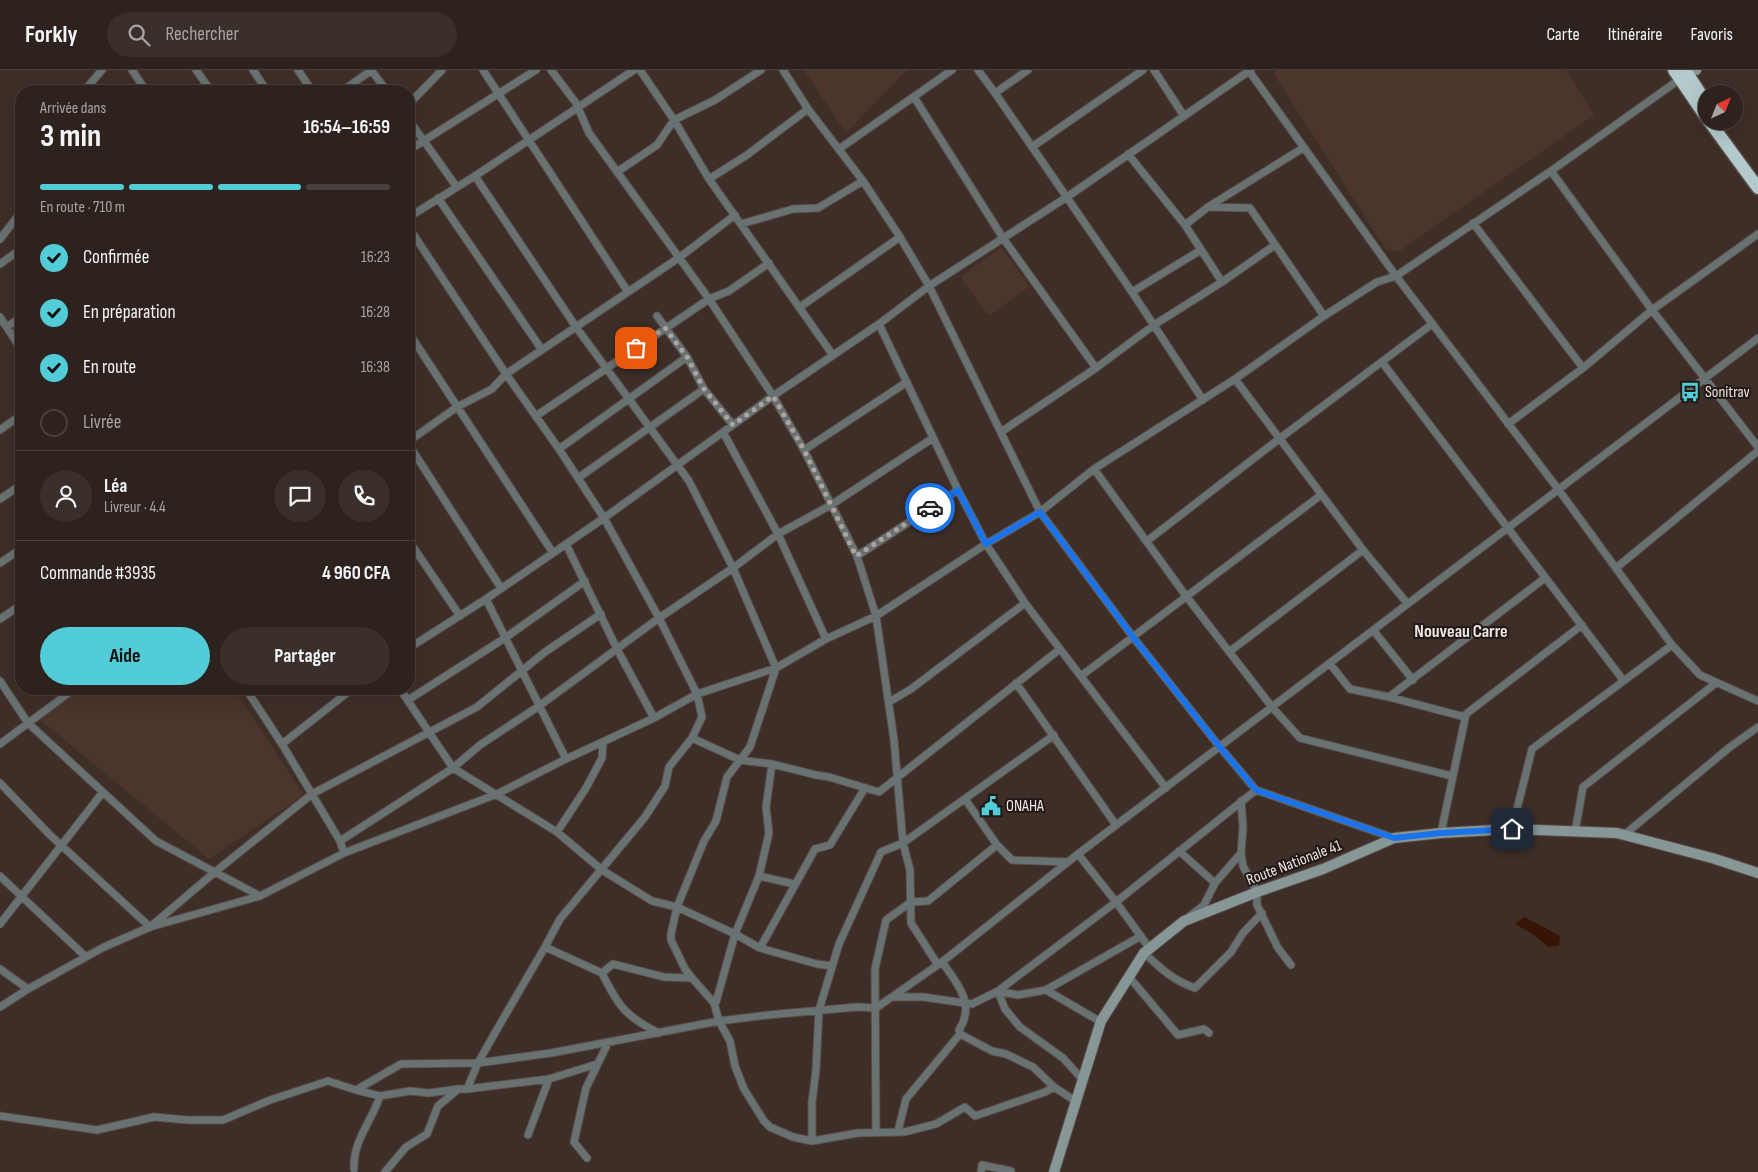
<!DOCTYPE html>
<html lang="fr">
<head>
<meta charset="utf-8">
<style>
  :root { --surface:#2e221e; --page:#3a2f2b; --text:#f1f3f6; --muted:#a7a4a4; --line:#493f3c; --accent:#52ccd6 }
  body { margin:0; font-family:"Sofia Sans Condensed",sans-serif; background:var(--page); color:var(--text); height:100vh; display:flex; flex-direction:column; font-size:19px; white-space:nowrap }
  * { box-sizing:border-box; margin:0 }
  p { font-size:16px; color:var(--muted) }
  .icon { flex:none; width:28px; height:28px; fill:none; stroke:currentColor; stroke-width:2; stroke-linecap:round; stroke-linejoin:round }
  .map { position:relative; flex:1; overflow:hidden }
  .drawer { position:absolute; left:15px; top:15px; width:400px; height:610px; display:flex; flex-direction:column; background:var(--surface); border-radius:20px; box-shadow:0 5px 20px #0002,0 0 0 1px var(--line) }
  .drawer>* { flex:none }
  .needle { width:32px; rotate:43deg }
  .tools { position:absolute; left:1698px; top:15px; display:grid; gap:10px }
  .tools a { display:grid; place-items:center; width:45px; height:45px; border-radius:50%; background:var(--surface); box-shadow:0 5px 20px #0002,0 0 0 1px var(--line); font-size:25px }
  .pin { position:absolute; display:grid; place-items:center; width:42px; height:42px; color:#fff; margin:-21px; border-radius:10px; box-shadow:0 2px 8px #0006 }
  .courier { position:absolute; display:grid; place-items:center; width:50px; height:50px; margin:-25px; border:4px solid #1a73e8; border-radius:50%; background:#fff; color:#222; box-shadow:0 1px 6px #0007 }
  .overview em { font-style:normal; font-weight:700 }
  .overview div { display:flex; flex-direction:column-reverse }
  .overview { display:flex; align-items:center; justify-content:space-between; height:85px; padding:0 25px }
  h1 { font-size:32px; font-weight:700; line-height:38px }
  .bar { display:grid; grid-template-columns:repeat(4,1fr); gap:8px 5px; align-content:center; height:60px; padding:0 25px }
  .bar i { height:6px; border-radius:4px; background:var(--line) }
  .bar .current { background:var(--accent) }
  .bar p { grid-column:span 4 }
  .line { display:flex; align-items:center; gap:12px; padding:0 25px; border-top:1px solid var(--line) }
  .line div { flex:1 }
  .round { display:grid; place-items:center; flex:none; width:52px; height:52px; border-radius:26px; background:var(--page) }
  ol { padding:0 25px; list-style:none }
  li { display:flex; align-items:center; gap:15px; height:55px }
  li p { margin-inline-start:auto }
  li .icon { padding:5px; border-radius:50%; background:var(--accent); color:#111; stroke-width:4 }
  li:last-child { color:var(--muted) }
  li i { width:28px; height:28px; border:2px solid var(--line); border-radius:50% }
  .button { display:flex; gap:10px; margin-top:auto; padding:10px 25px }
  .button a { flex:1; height:58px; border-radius:30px; background:var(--accent); color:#111; font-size:20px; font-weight:700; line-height:58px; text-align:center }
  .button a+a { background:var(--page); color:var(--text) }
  header { display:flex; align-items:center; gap:30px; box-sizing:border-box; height:70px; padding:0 25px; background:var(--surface); border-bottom:1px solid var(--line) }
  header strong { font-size:24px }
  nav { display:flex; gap:28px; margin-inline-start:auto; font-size:18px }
  .search { width:350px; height:45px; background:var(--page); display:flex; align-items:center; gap:12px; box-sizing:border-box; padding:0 18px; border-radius:28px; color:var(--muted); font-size:19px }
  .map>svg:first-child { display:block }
  .built { fill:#4b352c }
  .water { fill:#381404 }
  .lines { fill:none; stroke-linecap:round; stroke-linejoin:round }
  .street-casing { stroke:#5a4b45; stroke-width:9 }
  .secondary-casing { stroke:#5a4b45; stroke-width:12 }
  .highway-casing { stroke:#5a4b45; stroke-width:15 }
  .street { stroke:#697273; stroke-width:7 }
  .secondary { stroke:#879697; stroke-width:10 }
  .highway { stroke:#b2cacc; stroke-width:12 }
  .done { stroke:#b0a4a0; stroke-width:5; stroke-dasharray:0 9 }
  .route { stroke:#1a73e8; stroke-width:6 }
  .labels { text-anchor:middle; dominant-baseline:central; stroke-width:4; stroke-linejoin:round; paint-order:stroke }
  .poi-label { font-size:16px; fill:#eee4e0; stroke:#201816; text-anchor:start }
  .street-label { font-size:16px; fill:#eee4e0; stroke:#201816 }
  .neighbourhood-label { font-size:18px; font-weight:bold; fill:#eee4e0; stroke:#201816 }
</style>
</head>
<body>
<header>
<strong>Forkly</strong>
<div class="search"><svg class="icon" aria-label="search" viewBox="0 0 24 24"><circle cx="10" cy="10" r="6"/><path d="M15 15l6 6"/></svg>Rechercher</div>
<nav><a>Carte</a><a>Itinéraire</a><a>Favoris</a></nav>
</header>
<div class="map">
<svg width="1758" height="1102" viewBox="0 0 1758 1102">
  <rect width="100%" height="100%" fill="#3e2e28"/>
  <path class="built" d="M804 0H907L846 63Z
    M1277 0H1566L1594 45 1398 182 1386 180 1275 6V1Z
    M1001 177 1030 216 989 246 960 207Z
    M69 619H234L304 725 209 789 39 649Z"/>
  <path class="water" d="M1524 847 1560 866 1559 876 1548 877 1534 865 1515 854Z"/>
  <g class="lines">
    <defs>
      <path id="street" d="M132 0 146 21
        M196 0 211 21
        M253 0 267 21
        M298 0 312 21
        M371 0 387 21
        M483 0 628 222
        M551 0 576 33 589 63 709 229 773 326 804 380 857 486 876 546 894 670 903 773 910 800 911 853 938 895
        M640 0 674 50 709 109 832 284
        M783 0 808 39 863 111 900 167 929 216 1040 442 1133 567 1219 676 1256 720 1394 768
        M978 0 995 23 1132 222 1203 330
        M1154 0 1184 46
        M1251 0 1249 1 1396 206 1558 419 1672 575 1700 605 1758 631
        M84 21 102 0
        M342 21 372 0
        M995 23 1028 0
        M914 27 1003 168 1096 298
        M409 34 442 0
        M409 50 456 116
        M1032 77 1143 0
        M839 79 952 0
        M409 80 536 0
        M1128 84 1185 155 1222 212
        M1551 101 1652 240 1758 377
        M617 102 657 75 674 50 715 30 761 0
        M475 106 576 257 689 411 733 498 776 598 750 677 727 707 716 751 704 771 677 837 671 864V870L685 899 692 908
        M709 109 747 85 808 39
        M438 128 542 280
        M1208 137 1250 138 1324 246
        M409 147 475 106 634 0
        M1473 153 1583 298
        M741 154 793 139 818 138 863 111
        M1185 155 1208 137 1303 78
        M409 158 506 304 559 379 604 448 659 548 697 624 702 647 692 668 669 697 665 716 645 747 560 849 545 877 496 961 478 993 467 1019
        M0 169 21 142
        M0 194 21 179
        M1132 222 1201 180
        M800 237 900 167
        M657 246 687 287 704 319 733 355
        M0 247 21 279
        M879 254 958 420 986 474 1025 533 1166 718
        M7 257 21 247
        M409 263 553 483
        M1382 292 1623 610
        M1235 309 1363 480 1407 533
        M536 346 709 229 729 221 769 193
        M1508 354 1583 298 1652 240 1758 164
        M0 360 21 345
        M723 362 778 464 826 569
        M1001 362 1096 298 1154 255 1222 212 1275 175
        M409 371 457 337 492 319 506 304 680 187 735 145
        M409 375 501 518
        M559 379 687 287
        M804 380 907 312
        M1094 399 1186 526 1272 637 1300 668 1452 706
        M578 408 704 319
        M0 429 21 415
        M409 471 460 546
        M1147 471 1279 369 1432 254
        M566 474 617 579 654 648
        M857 486 958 420
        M0 493 21 479
        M1616 498 1758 381
        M486 529 566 689
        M0 549 21 535
        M1373 560 1413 610
        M409 578 486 529 604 448 773 326 879 254 929 216 1067 127 1249 1
        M1229 582 1363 480
        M1330 594 1350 619 1389 627 1465 647
        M1081 606 1321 425
        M0 611 28 653 156 771 260 826
        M1016 613 1116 755
        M246 619 282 674 340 771 344 783
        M400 619 453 698 557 762 602 800 652 831 677 837 735 864 760 878 817 894 832 896
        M1389 627 1545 508
        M408 630 505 568 585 511
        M889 632 911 619 1025 533
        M1054 665 903 773 881 782 839 874 819 940 816 1000 812 1032V1071L858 1063 904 1062 936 1054 965 1037 975 1046 1045 1022 1054 1017
        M692 668 740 690 772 694 816 705 829 707 879 722 1060 579
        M0 674 74 619
        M282 674 352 619
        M0 713 50 765 150 857 260 826 344 783 497 724 566 689 654 648 697 624 776 598 826 569 876 546 986 474 1040 442 1094 399 1235 309 1324 246 1377 212 1396 206 1551 101 1680 9
        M965 729 997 775 1012 790 1068 792
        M1241 731 1243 757 1241 783 1243 796 1257 822V835L1278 878 1291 895
        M1512 759 1532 679 1672 575
        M557 762 586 718 602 688 603 672
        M1575 762 1583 717 1716 613
        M1441 763 1466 644 1582 555
        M1624 765 1730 677 1758 657
        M340 771 453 698 480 675 539 636 659 548 733 498 778 464 831 435 933 368
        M1179 781 1215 813
        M1078 784 1116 832 1150 879
        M0 806 86 887
        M759 806 794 814
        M1190 846 1204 835 1215 813 1241 783
        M0 854 103 722
        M545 877 602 903 613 894 664 907 692 908 714 933 719 951 730 971 735 996 744 1019 764 1051 770 1057 793 1067 812 1071
        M760 878 815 779 830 775 865 718
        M1144 883C1162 899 1172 910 1195 918L1231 882 1243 863 1262 843
        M942 892C957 913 976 934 959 960L960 964 992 981 1006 984 1033 997 1054 1017 1077 1032
        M0 899 28 919
        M602 903C618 936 626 947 659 963
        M1130 908 1178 965 1204 959 1209 963
        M1046 920 1101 952
        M998 921 1018 925 1046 920 1141 866
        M998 921 1005 939 1020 957 1063 988 1083 1010
        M894 927H923L972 934 998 921 1116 832 1256 720
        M714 933 716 932 735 864 759 806 769 763 766 737 772 694
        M0 937 28 919 104 877 150 857 215 802 312 724 477 637 545 582 601 544
        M356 1020 380 1026 410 1021 429 1023 458 1019H467L549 1009 597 994
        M0 1046 97 1060 154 1047 188 1050H223L270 1030 328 1011 356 1020 401 994 478 993 551 983 719 951 768 945 857 937 876 938 942 892 1078 784 1758 268
        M898 1061 906 1029 960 964
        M876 1062 875 899 886 850 911 832 928 831 997 775
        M528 1065 549 1009
        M587 1088 574 1072 586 1018 608 973
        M354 1099C353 1070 371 1053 380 1026
        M385 1102 406 1077 427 1064 438 1036 457 1020
        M981 1102 982 1095 1011 1101"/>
      <path id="secondary" d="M1686 1 1696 0
        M1054 1102 1101 951 1144 883 1184 851 1257 822 1323 799 1394 768 1441 763 1512 759 1617 763 1712 788 1758 803"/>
      <path id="highway" d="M1674 0 1706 47
        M1685 0 1706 32
        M1709 51 1758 118"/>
    </defs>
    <use href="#street" class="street-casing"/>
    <use href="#secondary" class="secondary-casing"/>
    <use href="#highway" class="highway-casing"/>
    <use href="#street" class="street"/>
    <use href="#secondary" class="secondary"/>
    <use href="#highway" class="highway"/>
  </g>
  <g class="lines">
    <path class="done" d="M636 278 665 258 687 287 704 319 733 355 773 326 804 380 856 486 930 438"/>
    <path class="route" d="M930 438 958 420 986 474 1040 442 1133 567 1219 676 1256 720 1394 768 1441 763 1512 759"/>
  </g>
  <defs>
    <symbol id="bus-bare" viewBox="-9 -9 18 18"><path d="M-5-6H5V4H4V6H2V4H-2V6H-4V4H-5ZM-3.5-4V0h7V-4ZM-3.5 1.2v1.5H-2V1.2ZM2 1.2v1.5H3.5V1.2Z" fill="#52ccd6" stroke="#201816" stroke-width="2.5" paint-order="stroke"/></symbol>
    <symbol id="civic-bare" viewBox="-9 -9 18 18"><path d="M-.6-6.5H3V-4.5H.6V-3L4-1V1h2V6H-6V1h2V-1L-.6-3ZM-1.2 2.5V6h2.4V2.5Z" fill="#52ccd6" stroke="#201816" stroke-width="2.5" paint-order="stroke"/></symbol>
  </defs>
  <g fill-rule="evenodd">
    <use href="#bus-bare" x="1676" y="308" width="28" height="28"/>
    <use href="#civic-bare" x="977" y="722" width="28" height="28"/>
  </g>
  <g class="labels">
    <g class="poi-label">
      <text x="1705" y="322">Sonitrav</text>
      <text x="1006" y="736">ONAHA</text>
    </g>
    <g class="street-label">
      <text transform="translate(1294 793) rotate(-21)">Route Nationale 41</text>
    </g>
    <g class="neighbourhood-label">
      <text x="1461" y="561">Nouveau Carre</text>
    </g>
  </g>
</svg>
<div class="tools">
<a><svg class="needle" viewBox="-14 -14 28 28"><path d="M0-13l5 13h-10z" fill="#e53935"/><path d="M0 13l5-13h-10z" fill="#a7a4a4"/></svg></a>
</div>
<div class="pin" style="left:636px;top:278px;background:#ea580c"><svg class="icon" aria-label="bag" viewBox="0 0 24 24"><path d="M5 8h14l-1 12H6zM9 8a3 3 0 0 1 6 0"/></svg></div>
<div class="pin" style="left:1512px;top:759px;background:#1f2937"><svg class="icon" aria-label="home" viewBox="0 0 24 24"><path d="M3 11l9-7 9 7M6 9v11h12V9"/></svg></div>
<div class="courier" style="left:930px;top:438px"><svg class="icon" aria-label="car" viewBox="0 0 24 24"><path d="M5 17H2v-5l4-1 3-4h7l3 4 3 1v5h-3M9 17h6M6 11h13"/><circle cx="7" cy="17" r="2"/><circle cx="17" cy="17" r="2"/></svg></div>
<section class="drawer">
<div class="overview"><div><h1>3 min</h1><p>Arrivée dans</p></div><em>16:54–16:59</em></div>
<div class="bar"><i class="current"></i><i class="current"></i><i class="current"></i><i></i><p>En route · 710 m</p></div>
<ol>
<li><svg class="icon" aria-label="check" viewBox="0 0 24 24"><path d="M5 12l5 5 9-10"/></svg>Confirmée<p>16:23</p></li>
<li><svg class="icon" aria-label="check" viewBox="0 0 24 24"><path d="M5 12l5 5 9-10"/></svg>En préparation<p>16:28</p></li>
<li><svg class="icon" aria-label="check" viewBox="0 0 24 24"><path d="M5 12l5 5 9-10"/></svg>En route<p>16:38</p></li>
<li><i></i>Livrée</li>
</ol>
<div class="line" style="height:90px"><a class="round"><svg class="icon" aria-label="person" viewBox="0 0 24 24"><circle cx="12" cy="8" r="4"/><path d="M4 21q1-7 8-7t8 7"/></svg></a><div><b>Léa</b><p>Livreur · 4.4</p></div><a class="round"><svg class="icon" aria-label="chat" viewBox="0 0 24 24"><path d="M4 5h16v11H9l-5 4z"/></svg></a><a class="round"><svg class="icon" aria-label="phone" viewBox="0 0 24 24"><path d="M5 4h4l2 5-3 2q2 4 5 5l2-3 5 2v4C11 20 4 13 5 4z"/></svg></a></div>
<div class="line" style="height:65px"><div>Commande #3935</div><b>4 960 CFA</b></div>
<div class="button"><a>Aide</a><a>Partager</a></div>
</section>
</div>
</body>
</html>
